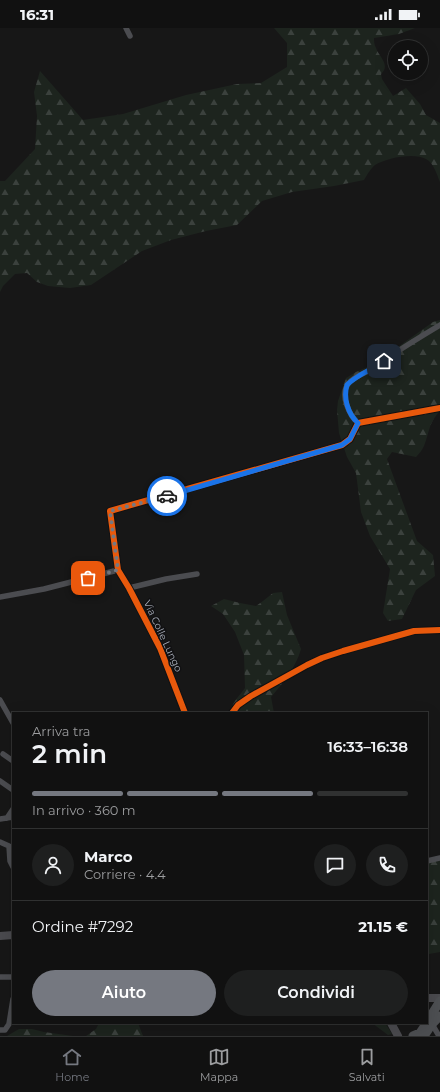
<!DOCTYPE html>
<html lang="it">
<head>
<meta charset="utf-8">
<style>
  :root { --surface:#111; --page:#1e1f1f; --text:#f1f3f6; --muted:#9c9d9f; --line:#303131; --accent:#757880 }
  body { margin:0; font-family:Montserrat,sans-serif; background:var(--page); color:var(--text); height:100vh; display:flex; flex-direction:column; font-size:15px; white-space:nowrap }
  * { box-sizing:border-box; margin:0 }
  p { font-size:13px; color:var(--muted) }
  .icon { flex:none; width:22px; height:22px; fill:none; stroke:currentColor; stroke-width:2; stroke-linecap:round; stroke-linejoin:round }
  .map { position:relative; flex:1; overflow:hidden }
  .panel { position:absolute; left:12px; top:684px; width:416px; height:312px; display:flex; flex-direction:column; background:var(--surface); border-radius:0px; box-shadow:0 4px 16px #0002,0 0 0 1px var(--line) }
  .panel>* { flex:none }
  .buttons { position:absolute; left:388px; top:12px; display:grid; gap:8px }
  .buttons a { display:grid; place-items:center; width:40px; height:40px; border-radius:50%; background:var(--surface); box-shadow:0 4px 16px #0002,0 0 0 1px var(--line); font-size:20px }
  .pin { position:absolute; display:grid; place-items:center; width:34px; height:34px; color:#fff; margin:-17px; border-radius:8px; box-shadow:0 2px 6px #0006 }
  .courier { position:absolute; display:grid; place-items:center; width:40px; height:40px; margin:-20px; border:3px solid #1a73e8; border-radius:50%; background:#fff; color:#222; box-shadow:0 1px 5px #0007 }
  .overview em { font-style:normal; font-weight:600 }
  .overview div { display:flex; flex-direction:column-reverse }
  .overview { display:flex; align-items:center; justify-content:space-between; height:68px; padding:0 20px }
  h1 { font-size:26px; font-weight:600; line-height:30px }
  .bar { display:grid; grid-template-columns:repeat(4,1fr); gap:6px 4px; align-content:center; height:48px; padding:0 20px }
  .bar i { height:5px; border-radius:3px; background:var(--line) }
  .bar .selected { background:var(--accent) }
  .bar p { grid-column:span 4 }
  .line { display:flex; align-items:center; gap:10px; padding:0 20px; border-top:1px solid var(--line) }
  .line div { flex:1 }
  .round { display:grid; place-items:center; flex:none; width:42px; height:42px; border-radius:21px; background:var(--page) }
  .button { display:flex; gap:8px; margin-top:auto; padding:8px 20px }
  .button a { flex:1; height:46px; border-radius:24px; background:var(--accent); color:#fff; font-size:16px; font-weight:600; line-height:46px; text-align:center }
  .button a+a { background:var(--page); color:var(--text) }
  .status { display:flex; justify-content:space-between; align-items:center; height:28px; padding:0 20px; background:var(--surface); direction:ltr }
  .status svg { height:11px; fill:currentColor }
  .tabs { display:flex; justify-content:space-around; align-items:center; height:56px; border-top:1px solid var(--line); background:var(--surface); font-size:11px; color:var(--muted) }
  .tabs a { display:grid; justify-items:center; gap:2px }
  .tabs .selected { color:var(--accent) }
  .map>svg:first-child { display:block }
  .forest { fill:url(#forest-firs) }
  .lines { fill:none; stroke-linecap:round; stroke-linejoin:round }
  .street { stroke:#4b4c50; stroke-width:5.5 }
  .secondary { stroke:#4a4a4e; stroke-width:8 }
  .primary { stroke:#4d4f52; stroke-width:9 }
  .cycleway-casing { stroke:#111113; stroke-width:8 }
  .cycleway { stroke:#e8590c; stroke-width:6 }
  .done { stroke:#757880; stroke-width:4; stroke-dasharray:0 7.2 }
  .route { stroke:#1a73e8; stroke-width:5 }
  .labels { text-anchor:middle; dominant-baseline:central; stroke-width:3; stroke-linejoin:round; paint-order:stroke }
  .street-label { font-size:10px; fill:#a8adb8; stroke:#111113 }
</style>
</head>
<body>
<div class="status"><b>16:31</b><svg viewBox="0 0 49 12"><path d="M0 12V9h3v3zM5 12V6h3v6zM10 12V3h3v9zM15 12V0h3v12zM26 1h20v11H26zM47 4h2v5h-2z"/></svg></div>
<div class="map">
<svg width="440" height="1008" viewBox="0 0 440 1008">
  <defs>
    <pattern id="forest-firs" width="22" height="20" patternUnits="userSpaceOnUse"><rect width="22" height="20" fill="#1d241e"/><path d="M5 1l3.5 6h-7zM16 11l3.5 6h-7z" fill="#3b413d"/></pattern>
  </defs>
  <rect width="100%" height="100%" fill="#171717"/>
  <path class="forest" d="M274 0H415L399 6 374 10C374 13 374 17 376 20 379 29 391 37 381 46L382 51 393 68 406 60 420 76 426 87 440 95V154C437 147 434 135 426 131 415 124 385 130 375 137 371 140 367 147 364 152L334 158 292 164 262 173 237 197 206 203 171 212 142 223 91 257 70 260 48 258 37 254 27 245 15 246 3 258 0 264V153H5L35 121 37 88 34 64 40 43 83 92 123 86 186 67 237 56 261 55 287 39V15Z
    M440 292V383C428 396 430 403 424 418 422 422 419 426 416 429L392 424 387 431 417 513 433 527 435 548 416 562 402 591 388 593 383 585 390 541 370 508 361 484 356 445 347 429 339 405 337 382 338 373 346 350 356 344 374 336 433 294Z
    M282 564 287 587 301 621C296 639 283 655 271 669L274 685H229C232 675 239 668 245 660L244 627 235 604 223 586 211 578 224 571 240 575 256 578 263 573 273 565Z
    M440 830V924L429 926 427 928V833Z
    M99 995H138L143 1008H86L96 1001Z
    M372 995H385L392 1006 388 1007Z
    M19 1001H32L44 1004 73 1008H7Z"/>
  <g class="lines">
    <path class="street" d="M126 0 130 8
      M358 395C349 387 340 367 348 356 354 348 364 346 372 341 380 337 387 331 395 325 410 315 425 306 440 297
      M129 560 166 551 197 546
      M0 569 44 561 118 542
      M0 672 13 695
      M185 685 160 620 129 560 118 542 110 483 342 417 350 411 358 395 440 380
      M232 685 238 677 251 668 307 637 322 630 343 623 414 603 440 602
      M3 726 13 733
      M0 753 13 762
      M7 790 13 781
      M0 791 13 789
      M0 814 9 818 10 833 13 839
      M427 833 440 830
      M0 949H13
      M432 996 439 1008
      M0 1002H5L9 996 13 971"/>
    <path class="secondary" d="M0 908 13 907
      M427 970H440
      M391 995 398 1008"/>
    <path class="primary" d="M427 994 440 973
      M413 1008 420 1005 426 996
      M424 1008 432 996 440 988"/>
    <defs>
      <path id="cycleway" d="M185 685 160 620 129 560 118 542 110 483 342 417 350 411 358 395 440 380
        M232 685 238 677 251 668 307 637 322 630 343 623 414 603 440 602"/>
    </defs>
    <use href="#cycleway" class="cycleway-casing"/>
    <use href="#cycleway" class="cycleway"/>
  </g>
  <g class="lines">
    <path class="done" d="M88 550 118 542 110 483 167 468"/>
    <path class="route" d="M167 468 342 417 350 411 358 395C348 386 343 370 347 357 355 348 373 341 384 333"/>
  </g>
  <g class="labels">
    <g class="street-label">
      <text transform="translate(163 608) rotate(65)">Via Colle Lungo</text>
    </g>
  </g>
</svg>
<div class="buttons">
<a><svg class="icon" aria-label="locate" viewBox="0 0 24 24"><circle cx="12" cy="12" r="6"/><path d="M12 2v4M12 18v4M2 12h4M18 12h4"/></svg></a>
</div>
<div class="pin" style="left:88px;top:550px;background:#ea580c"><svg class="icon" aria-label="bag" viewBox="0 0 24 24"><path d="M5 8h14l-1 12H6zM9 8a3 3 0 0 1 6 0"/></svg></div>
<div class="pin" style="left:384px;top:333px;background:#1f2937"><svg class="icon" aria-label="home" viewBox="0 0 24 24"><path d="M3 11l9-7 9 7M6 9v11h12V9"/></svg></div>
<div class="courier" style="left:167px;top:468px"><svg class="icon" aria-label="car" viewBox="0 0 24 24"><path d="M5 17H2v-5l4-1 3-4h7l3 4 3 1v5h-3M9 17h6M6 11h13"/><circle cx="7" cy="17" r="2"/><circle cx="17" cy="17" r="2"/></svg></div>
<section class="panel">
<div class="overview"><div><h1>2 min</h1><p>Arriva tra</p></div><em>16:33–16:38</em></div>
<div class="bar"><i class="selected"></i><i class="selected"></i><i class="selected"></i><i></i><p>In arrivo · 360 m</p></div>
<div class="line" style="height:72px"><a class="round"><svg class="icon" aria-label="person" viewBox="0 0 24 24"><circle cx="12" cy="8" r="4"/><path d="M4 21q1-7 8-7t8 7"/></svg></a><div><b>Marco</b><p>Corriere · 4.4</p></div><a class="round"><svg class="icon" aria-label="chat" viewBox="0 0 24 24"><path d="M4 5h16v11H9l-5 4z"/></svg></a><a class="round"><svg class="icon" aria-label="phone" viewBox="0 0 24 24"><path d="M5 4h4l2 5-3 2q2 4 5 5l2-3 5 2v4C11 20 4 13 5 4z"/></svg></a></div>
<div class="line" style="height:52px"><div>Ordine #7292</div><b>21.15 €</b></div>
<div class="button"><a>Aiuto</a><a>Condividi</a></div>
</section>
</div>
<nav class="tabs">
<a class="selected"><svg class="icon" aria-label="home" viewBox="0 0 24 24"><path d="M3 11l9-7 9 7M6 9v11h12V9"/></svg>Home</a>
<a><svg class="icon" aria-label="map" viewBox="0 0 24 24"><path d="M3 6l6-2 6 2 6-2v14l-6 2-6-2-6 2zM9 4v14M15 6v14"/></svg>Mappa</a>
<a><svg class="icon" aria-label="saved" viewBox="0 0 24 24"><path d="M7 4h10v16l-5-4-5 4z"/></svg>Salvati</a>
</nav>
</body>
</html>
